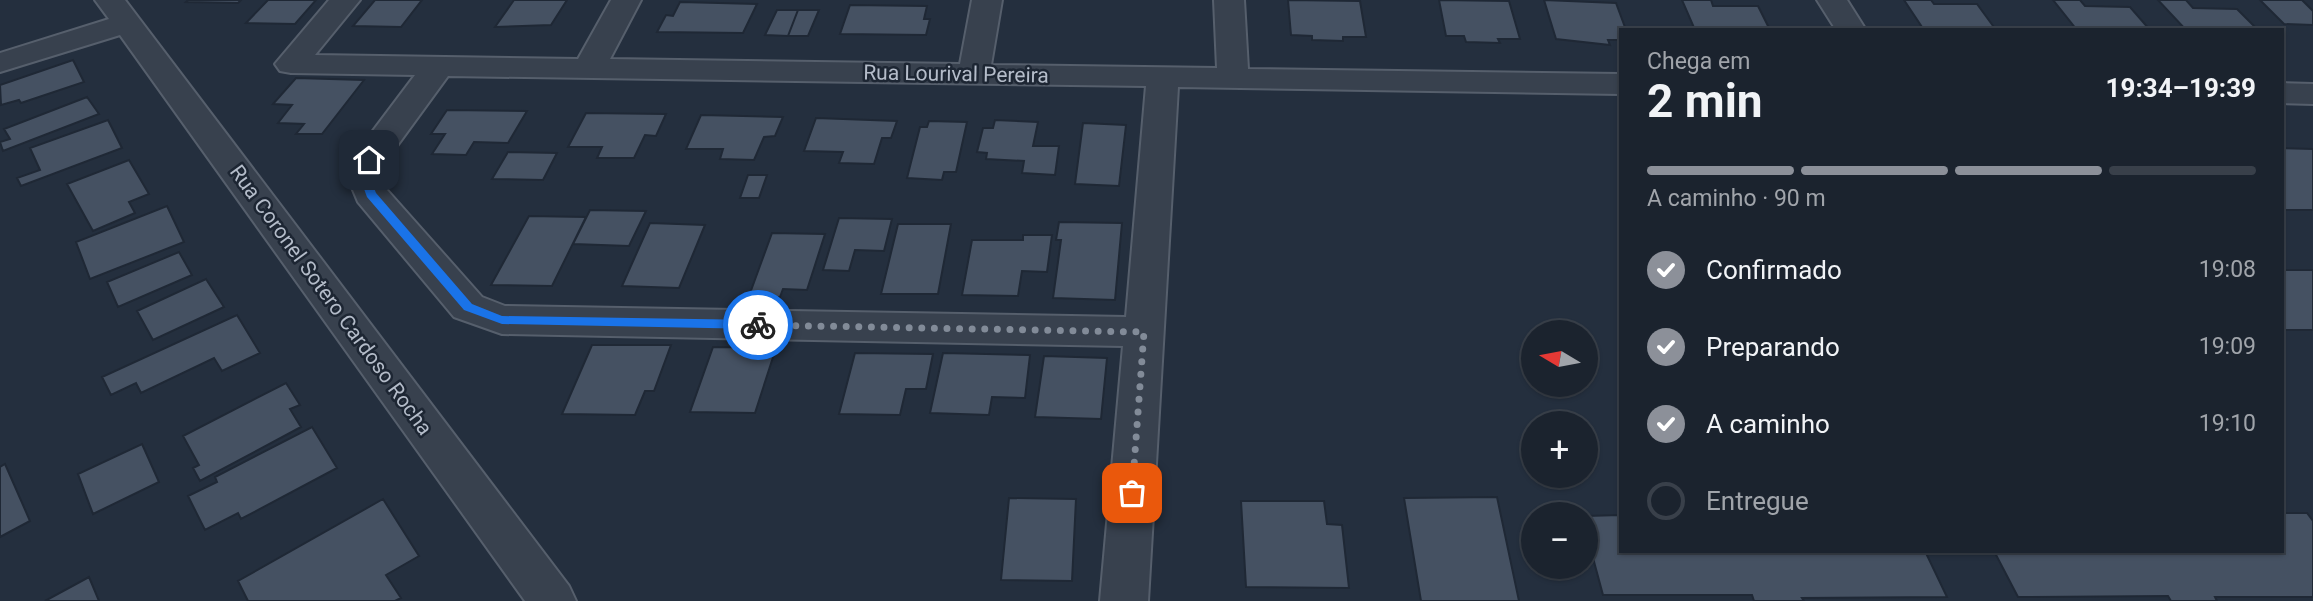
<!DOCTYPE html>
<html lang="pt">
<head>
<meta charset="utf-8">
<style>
  :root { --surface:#1b232e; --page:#282f3a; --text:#f1f3f6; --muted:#a0a4aa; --line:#39404a; --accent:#8c9099 }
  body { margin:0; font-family:Roboto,sans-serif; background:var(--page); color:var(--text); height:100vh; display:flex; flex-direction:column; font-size:26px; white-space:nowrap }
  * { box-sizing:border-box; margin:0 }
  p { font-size:23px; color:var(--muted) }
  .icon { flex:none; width:38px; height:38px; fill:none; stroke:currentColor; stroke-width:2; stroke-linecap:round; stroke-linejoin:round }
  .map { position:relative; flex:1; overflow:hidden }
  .sheet { position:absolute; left:1619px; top:28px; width:665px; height:525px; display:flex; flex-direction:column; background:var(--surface); border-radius:0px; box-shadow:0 2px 5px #0004,0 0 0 2px var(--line) }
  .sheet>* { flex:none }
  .needle { width:46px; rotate:280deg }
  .buttons { position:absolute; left:1521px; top:320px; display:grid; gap:14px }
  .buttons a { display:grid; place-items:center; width:77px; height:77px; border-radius:50%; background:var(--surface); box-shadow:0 2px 5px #0004,0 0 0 2px var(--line); font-size:35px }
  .pin { position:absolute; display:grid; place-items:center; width:60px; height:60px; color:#fff; margin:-30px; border-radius:14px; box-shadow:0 4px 10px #0006 }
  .courier { position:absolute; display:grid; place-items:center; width:70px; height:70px; margin:-35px; border:5px solid #1a73e8; border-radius:50%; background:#fff; color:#222; box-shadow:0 2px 9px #0007 }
  .overview em { font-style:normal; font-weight:700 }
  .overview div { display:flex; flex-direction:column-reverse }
  .overview { display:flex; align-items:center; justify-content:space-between; height:119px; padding:0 28px }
  h1 { font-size:46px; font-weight:700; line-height:52px }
  .bar { display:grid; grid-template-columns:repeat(4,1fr); gap:10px 7px; align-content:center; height:84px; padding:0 28px }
  .bar i { height:9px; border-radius:5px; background:var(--line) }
  .bar .active { background:var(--accent) }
  .bar p { grid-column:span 4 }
  ol { padding:0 28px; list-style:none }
  li { display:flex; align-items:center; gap:21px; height:77px }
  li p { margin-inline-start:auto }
  li .icon { padding:7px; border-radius:50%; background:var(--accent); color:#fff; stroke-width:4 }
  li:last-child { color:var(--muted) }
  li i { width:38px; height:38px; border:4px solid var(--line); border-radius:50% }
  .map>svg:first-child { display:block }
  .building { fill:#455162; stroke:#1f2835; stroke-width:2 }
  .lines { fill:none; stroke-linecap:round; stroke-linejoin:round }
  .minor-casing { stroke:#565f6c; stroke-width:4 }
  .minor { fill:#38414e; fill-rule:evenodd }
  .route { fill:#1a73e8 }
  .done { stroke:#828b98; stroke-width:7; stroke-dasharray:0 12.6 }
  .labels { text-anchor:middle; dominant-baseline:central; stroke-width:5; stroke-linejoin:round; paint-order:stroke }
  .street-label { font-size:21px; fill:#b4bcc9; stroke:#1d2633 }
</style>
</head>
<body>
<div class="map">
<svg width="2313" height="601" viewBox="0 0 2313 601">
  <rect width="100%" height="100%" fill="#242f3e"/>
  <path class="building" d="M188 0H241L238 3 186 2Z
    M268 0H316L295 24 246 23Z
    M375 0H422L401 27 353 26Z
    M514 0H567L551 25 495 27Z
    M1288 0 1360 1 1366 37H1343V41L1312 40V36L1291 35Z
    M1439 0 1509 1 1520 39H1498L1500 43 1466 42 1464 36H1446Z
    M1544 0 1616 3 1626 30H1620V40H1608L1610 45 1556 39Z
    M1682 0H1711L1713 6H1758L1770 30H1695Z
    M1904 0H1931L1934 4H1977L1996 30H1924Z
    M2053 0H2080L2085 6 2130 7 2150 30H2077Z
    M2158 0H2186L2193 8 2237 9 2258 30H2186Z
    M2260 0H2302L2313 11V25L2284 24Z
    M680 2 757 4 743 33 657 32 666 15 673 16Z
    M850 5 927 6 924 19H930L926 35 840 34Z
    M777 10H798L788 36 765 35Z
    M798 10H819L808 36H788Z
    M73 60 84 82 21 103 19 100 1 105 0 85Z
    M296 78 364 80 322 134H296L304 124 278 123 292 105 273 104Z
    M87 97 99 114 3 151 0 142 10 139 4 129Z
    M447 110 527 111 508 143 474 142 466 155 432 154 445 134H431Z
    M586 113 666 114 656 136 645 135 634 158H597L602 147H568Z
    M701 115 783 117 775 136 764 137 754 160 720 159 723 149H686Z
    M816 118 897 121 891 138H882L874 164 839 163 843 152 804 151Z
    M108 120 122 148 21 186 17 178 40 170 30 148Z
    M995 120 1038 122 1033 146H1059L1055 175 1022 173 1024 161 986 159 987 153 977 152 983 128H993Z
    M929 121 967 122 956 172H944L942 180 907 178 920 127H927Z
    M1083 123 1126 125 1119 186 1075 184Z
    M2282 148 2313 149V210H2282Z
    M508 152 557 153 543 180 492 179Z
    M129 160 149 194 129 202 135 213 93 231 67 184Z
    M748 175H767L759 198H740Z
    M167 206 184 242 90 279 76 242Z
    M590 210 646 211 629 246 573 244Z
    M529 216 586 217 552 286 491 285Z
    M839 218 892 219 884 251 855 250 849 271 823 270Z
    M1059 222 1122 223 1115 300 1053 298 1061 240H1056Z
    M650 223 705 225 679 288 622 286Z
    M898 224H951L938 294H881Z
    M772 233 825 234 807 290 783 289 780 297 749 296Z
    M1023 235H1052L1047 272 1022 271 1018 296 962 295 972 240H1023Z
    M179 252 192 275 118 307 107 282Z
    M2282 270H2313V330H2282Z
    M206 279 224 307 153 340 137 311Z
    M237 315 260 353 222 371 214 358 141 393 136 383 111 395 102 377Z
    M592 345H671L654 391H645L635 415 562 414Z
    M713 347 776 348 755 413 690 412Z
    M855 353 933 354 926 389H906L900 415 839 414Z
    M943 353 1030 355 1025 398 992 397 989 415 930 413Z
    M1044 356 1107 358 1101 419 1035 417Z
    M286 383 300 405 290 409 301 427 200 481 193 468 199 465 183 436Z
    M312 427 337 468 241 519 238 513 205 530 188 496 217 482 215 477Z
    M142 444 159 482 93 514 78 474Z
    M5 464 30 521 0 537V467Z
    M1497 497 1519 601H1421L1404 498Z
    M1009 498 1076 499 1072 581 1001 580Z
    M383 499 419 556 386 575 401 598 395 601H248L238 581Z
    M1241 501H1324L1327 524 1342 525 1349 588 1246 587Z
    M2282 513H2307L2313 521V597H2215L2217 601H2171L2168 596 2018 597 1994 551H2282Z
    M1620 515V551H1925L1947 597 1802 598 1804 601H1754L1752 595H1603L1586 532V516Z
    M89 577 99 601H45Z"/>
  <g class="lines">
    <defs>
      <path id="minor" d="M95 0H125L569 586 576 601H525L120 35 0 72V53L109 19Z
        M329 0H360L315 55 578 59 611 0H641L610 59 960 64 972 0H1002L991 65 1217 68 1214 0H1244L1248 69 1620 74V94L1178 87 1148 601H1100L1123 346 502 334 454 317 358 202 348 178 357 152 415 75 291 73 280 71 275 64ZM448 76 1146 86 1126 317 505 306 482 297 387 190 382 178 386 161Z
        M1817 0H1847L1866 30H1836Z
        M2282 83 2313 84V104L2282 103Z"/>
    </defs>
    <use href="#minor" class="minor-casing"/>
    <use href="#minor" class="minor"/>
  </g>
  <path class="route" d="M369 157 374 160 370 178 376 193 472 304 502 316 758 320 763 325 758 329 502 324 464 310 367 197 360 178 364 160Z"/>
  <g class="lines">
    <path class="done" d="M758 325 1144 332 1132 493"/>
  </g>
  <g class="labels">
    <g class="street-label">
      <text transform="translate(956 74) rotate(1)">Rua Lourival Pereira</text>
      <text transform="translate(331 300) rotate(54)">Rua Coronel Sotero Cardoso Rocha</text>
    </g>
  </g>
</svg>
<div class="buttons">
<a><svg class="needle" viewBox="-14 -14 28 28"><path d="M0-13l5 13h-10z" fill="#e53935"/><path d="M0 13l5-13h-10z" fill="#a0a4aa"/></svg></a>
<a>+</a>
<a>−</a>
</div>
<div class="pin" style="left:1132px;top:493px;background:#ea580c"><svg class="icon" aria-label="bag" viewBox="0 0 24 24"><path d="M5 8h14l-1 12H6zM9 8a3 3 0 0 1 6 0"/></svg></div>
<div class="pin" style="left:369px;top:160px;background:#1f2937"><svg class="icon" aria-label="home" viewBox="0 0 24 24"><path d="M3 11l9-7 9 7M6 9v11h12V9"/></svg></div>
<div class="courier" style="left:758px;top:325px"><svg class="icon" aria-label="bike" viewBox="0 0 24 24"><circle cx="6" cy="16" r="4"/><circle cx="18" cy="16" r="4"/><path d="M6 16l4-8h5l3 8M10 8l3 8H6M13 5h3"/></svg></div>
<section class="sheet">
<div class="overview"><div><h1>2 min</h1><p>Chega em</p></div><em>19:34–19:39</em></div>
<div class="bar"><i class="active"></i><i class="active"></i><i class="active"></i><i></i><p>A caminho · 90 m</p></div>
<ol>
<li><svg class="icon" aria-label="check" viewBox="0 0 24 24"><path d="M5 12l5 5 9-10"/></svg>Confirmado<p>19:08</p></li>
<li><svg class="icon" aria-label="check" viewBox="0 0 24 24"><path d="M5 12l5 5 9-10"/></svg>Preparando<p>19:09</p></li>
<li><svg class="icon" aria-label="check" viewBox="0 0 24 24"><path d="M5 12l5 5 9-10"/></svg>A caminho<p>19:10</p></li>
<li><i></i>Entregue</li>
</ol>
</section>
</div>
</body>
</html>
